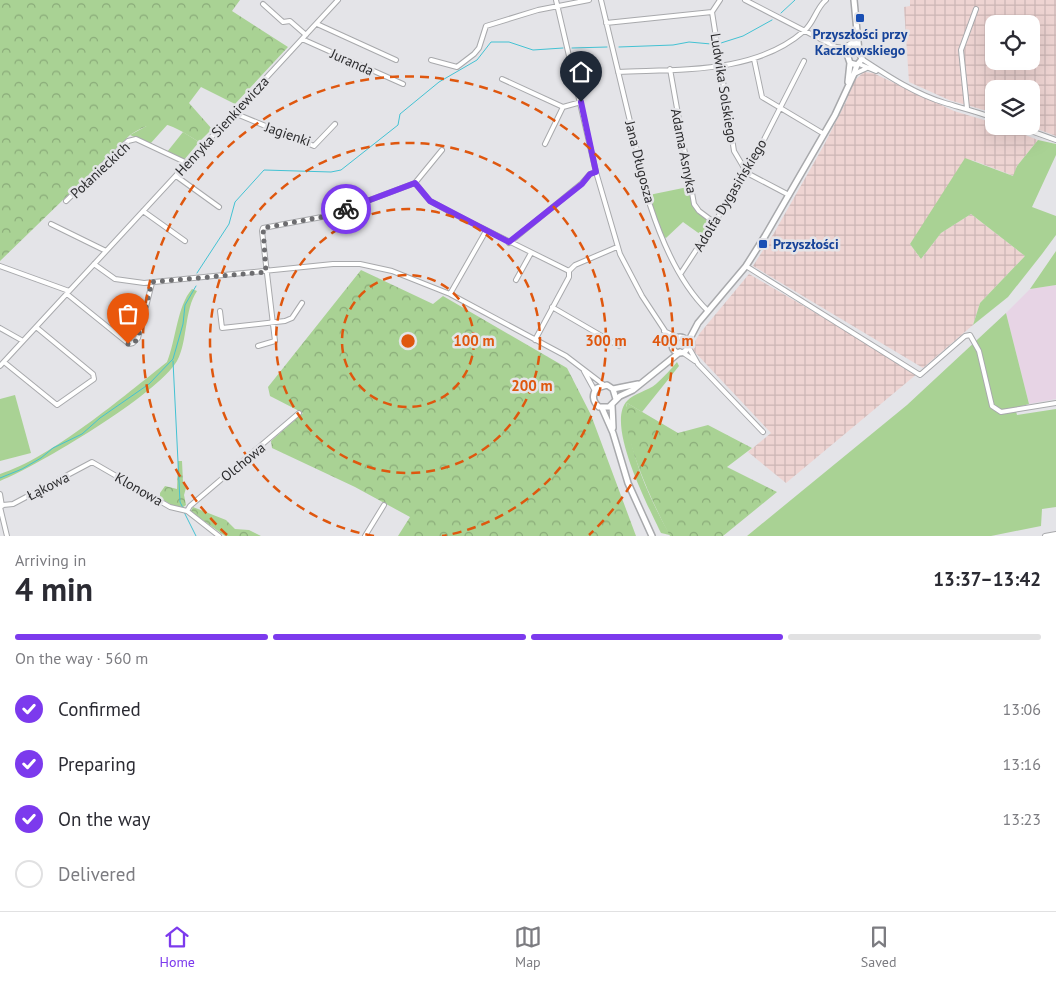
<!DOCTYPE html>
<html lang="en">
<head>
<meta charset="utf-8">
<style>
  :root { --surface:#fff; --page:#f7f7f7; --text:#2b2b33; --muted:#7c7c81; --line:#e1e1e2; --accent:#7c3aed }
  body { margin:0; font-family:"PT Sans",sans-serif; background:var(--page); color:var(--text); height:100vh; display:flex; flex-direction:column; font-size:19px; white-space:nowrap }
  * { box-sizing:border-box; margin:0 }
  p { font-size:16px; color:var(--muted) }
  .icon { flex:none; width:28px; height:28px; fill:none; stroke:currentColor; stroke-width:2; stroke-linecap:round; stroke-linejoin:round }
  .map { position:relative; height:536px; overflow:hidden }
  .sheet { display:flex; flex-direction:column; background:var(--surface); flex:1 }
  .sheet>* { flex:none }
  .tools { position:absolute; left:985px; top:15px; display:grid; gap:10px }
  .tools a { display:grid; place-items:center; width:55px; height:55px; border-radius:10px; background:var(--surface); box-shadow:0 5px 20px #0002; font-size:25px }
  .pin { position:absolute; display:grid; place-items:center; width:42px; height:42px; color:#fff; margin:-51px -21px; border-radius:50% 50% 50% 0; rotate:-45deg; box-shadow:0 0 5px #0007 }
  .pin .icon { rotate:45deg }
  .courier { position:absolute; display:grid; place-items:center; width:50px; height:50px; margin:-25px; border:4px solid #7c3aed; border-radius:50%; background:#fff; color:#222; box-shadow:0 1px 6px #0007 }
  .headline em { font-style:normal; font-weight:800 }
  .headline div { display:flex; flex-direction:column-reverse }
  .headline { display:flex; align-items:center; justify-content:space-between; height:85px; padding:0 15px }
  h1 { font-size:32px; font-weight:800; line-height:38px }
  .bar { display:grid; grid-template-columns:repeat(4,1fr); gap:8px 5px; align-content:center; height:60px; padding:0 15px }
  .bar i { height:6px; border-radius:4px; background:var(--line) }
  .bar .selected { background:var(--accent) }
  .bar p { grid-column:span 4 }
  ol { padding:0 15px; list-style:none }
  li { display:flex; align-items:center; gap:15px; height:55px }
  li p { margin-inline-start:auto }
  li .icon { padding:5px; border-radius:50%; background:var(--accent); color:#fff; stroke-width:4 }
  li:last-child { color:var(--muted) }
  li i { width:28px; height:28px; border:2px solid var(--line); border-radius:50% }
  .dock { display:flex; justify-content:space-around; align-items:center; height:70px; border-top:1px solid var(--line); background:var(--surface); font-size:14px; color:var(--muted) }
  .dock a { display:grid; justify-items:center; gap:2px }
  .dock .selected { color:var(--accent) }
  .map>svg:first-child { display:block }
  .commercial { fill:#e7d4e5 }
  .industrial { fill:url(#industrial-grid); fill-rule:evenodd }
  .green { fill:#a9d294 }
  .forest { fill:url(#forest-crowns) }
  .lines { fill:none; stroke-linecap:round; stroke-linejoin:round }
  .stream { stroke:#43c2d3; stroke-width:1 }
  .street-casing { stroke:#a8a9ac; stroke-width:6 }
  .secondary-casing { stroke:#a8a9ac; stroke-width:8 }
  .street { stroke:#fff; stroke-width:4 }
  .secondary { stroke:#fff; stroke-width:5 }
  .done { stroke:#6d6d70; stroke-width:5; stroke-dasharray:0 9 }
  .route { stroke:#7c3aed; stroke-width:6 }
  .ring { fill:none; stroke:#df570e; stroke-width:2.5; stroke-dasharray:9 6 }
  .transit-dot { fill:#1a4fb4; stroke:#e4e4e8; stroke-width:2 }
  .labels { text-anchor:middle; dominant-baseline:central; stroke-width:5; stroke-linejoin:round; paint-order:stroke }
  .transit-label { font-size:14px; font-weight:bold; fill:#164399; stroke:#e4e4e8 }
  .street-label { font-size:14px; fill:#2d2d2f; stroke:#e4e4e8 }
  .centre { fill:#df570e; stroke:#e4e4e8; stroke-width:2.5 }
  .ring-label { font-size:15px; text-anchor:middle; font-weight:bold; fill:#df570e; stroke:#e4e4e8; stroke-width:5; stroke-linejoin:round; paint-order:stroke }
</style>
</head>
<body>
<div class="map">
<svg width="1056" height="536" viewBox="0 0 1056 536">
  <defs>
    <pattern id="industrial-grid" width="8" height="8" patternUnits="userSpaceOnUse" patternTransform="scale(1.25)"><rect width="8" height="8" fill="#eed4d2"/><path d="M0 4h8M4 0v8" fill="none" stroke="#ccb6b5"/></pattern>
    <pattern id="forest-crowns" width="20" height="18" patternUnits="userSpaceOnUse" patternTransform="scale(1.25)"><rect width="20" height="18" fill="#a9d294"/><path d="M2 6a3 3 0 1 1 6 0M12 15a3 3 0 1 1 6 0" fill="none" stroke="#8aab79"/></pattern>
  </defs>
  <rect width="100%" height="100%" fill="#e4e4e8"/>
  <path class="commercial" d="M1056 285V399L1029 404 1006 313 1030 289Z"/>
  <path class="industrial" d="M910 0H1056V136L1029 126H1031V89H994V113L949 100 909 82 904 7 910 6ZM994 24H1031V61H994Z
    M864 72 873 73 954 111 994 123V126H1003L1038 140 1017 166 1014 176 972 160 910 244 921 259 941 233 971 214 1025 256 980 303 973 325 923 368 753 266 774 233 824 145 847 100 849 89 855 80Z
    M749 274 918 373 786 483 748 452 771 433 691 348 700 333Z"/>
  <path class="green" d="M152 123 168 124 150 144 130 135Z
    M183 132 199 142 184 160 167 152Z
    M1038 140 1056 144V155L1032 207 1056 216V235L1042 254 1008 297 973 325 980 303 1025 256 971 214 941 233 921 259 910 244 965 158 1013 176 1017 166Z
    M688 187 692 204 713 221 704 237 683 222 666 238 660 233 649 195Z
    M1056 251V285L1030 289Z
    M192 289 197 291C184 310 188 341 177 361 157 395 39 465 0 481V474C51 458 124 396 167 362 176 340 177 306 192 289Z
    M1006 313 1029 404 1015 408 1017 415 1056 409V507L1042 509 1041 526 991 536H747L907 405Z
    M677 362 679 366 642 412 627 403 626 406C628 451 648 496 670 535L661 533C649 508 605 424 627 401 634 393 648 391 656 384 664 377 671 369 677 362Z
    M15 395 31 453 0 461V399Z"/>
  <path class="forest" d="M0 0H240L232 11 288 47 235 104 201 87 189 103 212 129 199 142C172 125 160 115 130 135L0 261Z
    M361 270 433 304 443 296 567 368 591 415 636 536H398L410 517 355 487 272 448 271 441 303 413 270 396 268 387Z
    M627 403 678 433 708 425 752 448 727 467 777 492 723 536H670C656 510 618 431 627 403Z
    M178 461H182L183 482 186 488 184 495 186 505 182 508H177L160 498V493L165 486 177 489Z
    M193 507 226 520 235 529 249 530 261 536H225L193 513 191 511Z"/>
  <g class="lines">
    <path class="stream" d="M781 13 795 0
      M721 43 743 36 772 20
      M619 47 673 45 689 42 711 44
      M572 48 607 47
      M197 273 229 224 235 202 264 170 331 172 341 170 398 125 400 114 439 82 477 60 491 42H509L533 50 563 48
      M173 361 180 502 183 508
      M0 478 22 469 41 458 53 448 82 434 100 418 149 384 173 359 183 324 185 305 196 286
      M184 512 196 536"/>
    <defs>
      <path id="street" d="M556 0 596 172 620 254 642 296 673 343
        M601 0 650 205C662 242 679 283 708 311
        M745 0 836 47 848 57
        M263 4 283 22 290 21 306 35
        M712 12 734 151 747 173 789 195
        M606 23 712 12 720 0
        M317 24 396 60
        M302 39 403 84
        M837 47 844 48 851 52
        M844 48 854 41
        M754 59 762 97 824 134
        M862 59C888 76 915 94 945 103 962 108 978 112 994 118
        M431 60 457 67 474 54 479 48 486 26 538 10 589 0
        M859 64 876 71
        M670 69 694 204 699 211 715 223
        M618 72C680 69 755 74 804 31 814 23 816 8 826 0
        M854 74 867 68
        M502 79 563 107 545 144
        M563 107 581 102
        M967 108 961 50 976 9
        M234 113 314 146 335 124
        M1017 126 1056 140
        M176 176 219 207
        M415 183 430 201 456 215 569 271
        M66 201 128 141 136 139 187 163
        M143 211 185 241
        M51 224 106 251
        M509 243 582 183 590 174 596 172
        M94 264 115 279 144 283 333 264H360L392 271 450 294 566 356 604 385
        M0 266 69 291
        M746 266 920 375 965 336 970 335 979 351 992 406 1001 412 1056 403
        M681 273 747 173 804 61
        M516 280 531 253
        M67 294 129 344 133 343 138 338 152 283
        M450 294 486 231
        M552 307 619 346
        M220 311 222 328 285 321 292 318 302 303
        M0 328 23 341
        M664 331 677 337
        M535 340 569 277V271L575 265 617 247
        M258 346 275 341 262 231 263 228 327 216 415 183 442 150
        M688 346 698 364 763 432
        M682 352 695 361
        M4 362 57 405 94 379 93 374 36 327
        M0 366 338 0
        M584 371 595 391
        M0 494 2 506
        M3 505 13 504 92 462 170 507 187 511
        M0 507 7 536
        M187 511 190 506 299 413
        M187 511 219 536
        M365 536 384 505
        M1045 536 1056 534"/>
      <path id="secondary" d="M854 0 859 52 862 59 857 65 850 63 848 57 851 52H859
        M853 51 856 33
        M848 82 850 63
        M672 345a8 8 0 1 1 16 0a8 8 0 1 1-16 0Z
        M688 342 698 323 746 266 765 236 835 115 854 74 857 65
        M613 389 638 384
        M616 399 613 389 607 385 597 388C592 394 592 401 599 407H609L620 396 633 390 680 352
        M612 405 613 428
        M602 408 613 433 628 483 652 536"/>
    </defs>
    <use href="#street" class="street-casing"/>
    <use href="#secondary" class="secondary-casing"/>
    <use href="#street" class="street"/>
    <use href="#secondary" class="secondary"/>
  </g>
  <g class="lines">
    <path class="done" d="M128 344H133L138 338 152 282 266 272 263 228 327 216 346 209"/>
    <path class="route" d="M346 209 415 183 430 201 509 242 582 184 590 174 596 172 581 102"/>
  </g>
  <g class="ring">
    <circle cx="408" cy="341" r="66"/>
    <circle cx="408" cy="341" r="132"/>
    <path d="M374 536A198 198 0 1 1 442 536"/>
    <path d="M227 535A265 265 0 1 1 589 535"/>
  </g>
  <g class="transit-dot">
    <rect x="855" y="13" width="10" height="10" rx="2.5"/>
    <rect x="758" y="239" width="10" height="10" rx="2.5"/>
  </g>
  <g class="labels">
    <g class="transit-label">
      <text x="860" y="34">Przyszłości przy<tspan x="860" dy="16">Kaczkowskiego</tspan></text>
      <text x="773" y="244" text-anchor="start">Przyszłości</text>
    </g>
    <g class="street-label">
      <text transform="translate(352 62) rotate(24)">Juranda</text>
      <text transform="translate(724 88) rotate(81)">Ludwika Solskiego</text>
      <text transform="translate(222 126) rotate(-47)">Henryka Sienkiewicza</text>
      <text transform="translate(288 134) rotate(19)">Jagienki</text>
      <text transform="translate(684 151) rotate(79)">Adama Asnyka</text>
      <text transform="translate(640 162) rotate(76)">Jana Długosza</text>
      <text transform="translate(100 170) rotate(-43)">Połanieckich</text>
      <text transform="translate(730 195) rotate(-59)">Adolfa Dygasińskiego</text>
      <text transform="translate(243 462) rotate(-39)">Olchowa</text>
      <text transform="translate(48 486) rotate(-27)">Łąkowa</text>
      <text transform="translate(139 489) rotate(30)">Klonowa</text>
    </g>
  </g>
  <circle cx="408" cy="341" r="8" class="centre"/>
  <g class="ring-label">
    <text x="474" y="346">100 m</text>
    <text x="606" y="346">300 m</text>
    <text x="673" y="346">400 m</text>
    <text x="532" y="391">200 m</text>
  </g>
</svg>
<div class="tools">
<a><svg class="icon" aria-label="locate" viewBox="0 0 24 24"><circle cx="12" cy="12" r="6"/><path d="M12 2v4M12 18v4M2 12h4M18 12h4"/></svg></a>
<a><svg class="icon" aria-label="layers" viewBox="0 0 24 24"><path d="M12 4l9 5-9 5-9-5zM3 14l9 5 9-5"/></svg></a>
</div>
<div class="pin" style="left:128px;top:344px;background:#ea580c"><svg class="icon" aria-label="bag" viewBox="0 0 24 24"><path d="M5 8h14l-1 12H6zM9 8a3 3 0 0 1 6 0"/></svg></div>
<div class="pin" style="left:581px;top:102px;background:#1f2937"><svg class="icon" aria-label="home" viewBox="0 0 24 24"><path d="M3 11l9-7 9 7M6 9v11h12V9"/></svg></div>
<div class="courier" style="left:346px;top:209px"><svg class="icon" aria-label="bike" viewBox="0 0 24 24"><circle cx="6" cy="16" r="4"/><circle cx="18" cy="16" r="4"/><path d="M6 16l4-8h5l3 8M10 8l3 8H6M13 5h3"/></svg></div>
</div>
<section class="sheet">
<div class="headline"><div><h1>4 min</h1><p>Arriving in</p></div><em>13:37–13:42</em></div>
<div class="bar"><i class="selected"></i><i class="selected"></i><i class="selected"></i><i></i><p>On the way · 560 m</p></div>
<ol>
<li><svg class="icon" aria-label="check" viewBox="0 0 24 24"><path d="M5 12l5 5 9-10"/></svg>Confirmed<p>13:06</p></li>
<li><svg class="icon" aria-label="check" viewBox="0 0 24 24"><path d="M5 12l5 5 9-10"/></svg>Preparing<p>13:16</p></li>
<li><svg class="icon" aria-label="check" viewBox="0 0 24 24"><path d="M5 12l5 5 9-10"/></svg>On the way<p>13:23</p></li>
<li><i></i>Delivered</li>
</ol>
</section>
<nav class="dock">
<a class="selected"><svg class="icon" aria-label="home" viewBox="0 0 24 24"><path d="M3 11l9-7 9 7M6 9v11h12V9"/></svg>Home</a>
<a><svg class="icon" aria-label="map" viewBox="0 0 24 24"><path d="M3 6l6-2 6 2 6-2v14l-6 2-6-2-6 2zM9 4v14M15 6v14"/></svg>Map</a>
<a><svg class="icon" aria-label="saved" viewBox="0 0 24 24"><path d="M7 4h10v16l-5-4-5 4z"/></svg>Saved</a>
</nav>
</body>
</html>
